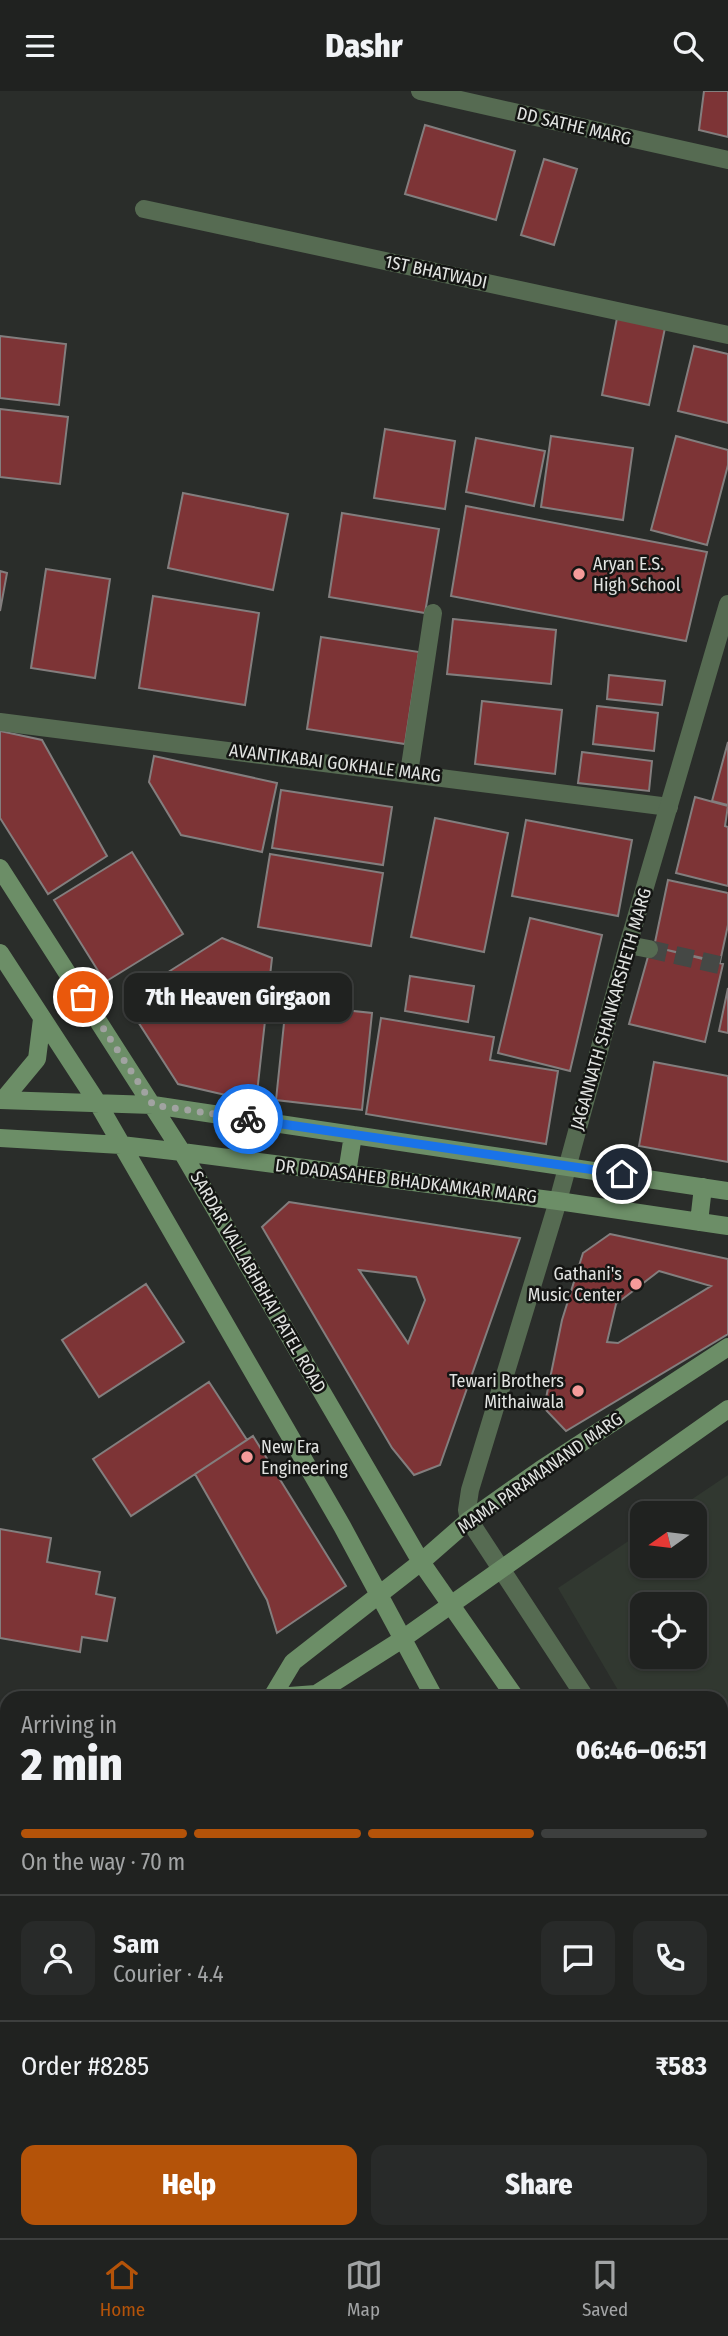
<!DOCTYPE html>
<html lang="en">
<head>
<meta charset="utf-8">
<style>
  :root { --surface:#202220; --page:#282a29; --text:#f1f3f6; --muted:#a2a4a5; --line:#3d3f3e; --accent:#b45309 }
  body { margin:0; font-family:"Fira Sans Condensed",sans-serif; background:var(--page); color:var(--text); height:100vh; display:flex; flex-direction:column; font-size:26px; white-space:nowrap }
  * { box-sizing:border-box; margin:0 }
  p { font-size:23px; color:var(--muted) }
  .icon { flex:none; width:38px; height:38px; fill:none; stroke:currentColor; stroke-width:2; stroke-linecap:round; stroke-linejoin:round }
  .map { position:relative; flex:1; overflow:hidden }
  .details { position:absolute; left:0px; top:1600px; width:728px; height:548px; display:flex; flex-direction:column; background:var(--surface); border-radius:21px 21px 0 0; box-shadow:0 2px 5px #0004,0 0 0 2px var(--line) }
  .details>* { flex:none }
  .needle { width:46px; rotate:256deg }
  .tools { position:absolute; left:630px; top:1410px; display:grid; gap:14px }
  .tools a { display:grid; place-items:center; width:77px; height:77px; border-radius:14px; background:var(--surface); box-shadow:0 2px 5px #0004,0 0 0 2px var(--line); font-size:35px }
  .pin { position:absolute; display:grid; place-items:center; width:60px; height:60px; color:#fff; margin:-30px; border:4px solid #fff; border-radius:50%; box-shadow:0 2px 7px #0007 }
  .courier { position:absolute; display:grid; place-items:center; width:70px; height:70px; margin:-35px; border:5px solid #1a73e8; border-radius:50%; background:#fff; color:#222; box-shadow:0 2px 9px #0007 }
  .bubble { position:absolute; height:49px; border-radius:14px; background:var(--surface); box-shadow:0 2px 5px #0004,0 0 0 2px var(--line); font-size:23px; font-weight:800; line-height:49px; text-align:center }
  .headline em { font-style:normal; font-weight:800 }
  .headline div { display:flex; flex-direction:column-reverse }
  .headline { display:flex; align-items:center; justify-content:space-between; height:119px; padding:0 21px }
  h1 { font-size:46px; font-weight:800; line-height:52px }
  .bar { display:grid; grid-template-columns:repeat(4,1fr); gap:10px 7px; align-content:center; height:84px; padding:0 21px }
  .bar i { height:9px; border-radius:5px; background:var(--line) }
  .bar .selected { background:var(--accent) }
  .bar p { grid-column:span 4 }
  .line { display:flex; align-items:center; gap:18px; padding:0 21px; border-top:2px solid var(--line) }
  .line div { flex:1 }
  .round { display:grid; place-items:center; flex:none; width:74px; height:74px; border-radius:14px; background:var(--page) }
  .cta { display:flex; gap:14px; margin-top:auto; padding:14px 21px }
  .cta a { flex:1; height:80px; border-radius:14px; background:var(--accent); color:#fff; font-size:28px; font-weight:800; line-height:80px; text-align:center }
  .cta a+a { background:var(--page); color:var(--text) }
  header { display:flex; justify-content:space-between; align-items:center; height:91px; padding:0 21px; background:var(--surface); font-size:32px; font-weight:800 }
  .tab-bar { display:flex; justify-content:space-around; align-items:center; height:98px; border-top:2px solid var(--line); background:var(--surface); font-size:19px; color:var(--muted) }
  .tab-bar a { display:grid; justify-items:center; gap:4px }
  .tab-bar .selected { color:var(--accent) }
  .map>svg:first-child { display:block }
  .built { fill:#313830; fill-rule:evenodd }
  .building { fill:#7d3436; stroke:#837e7e; stroke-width:2; fill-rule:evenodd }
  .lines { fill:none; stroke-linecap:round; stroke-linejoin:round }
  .minor-tunnel { stroke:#454845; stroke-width:18; stroke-dasharray:18 9; stroke-linecap:butt }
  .minor { stroke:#566b52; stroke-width:18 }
  .tertiary { stroke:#566b52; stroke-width:18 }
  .secondary { stroke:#6c8e67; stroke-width:18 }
  .rail { stroke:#989b98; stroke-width:5; stroke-dasharray:12 12; stroke-linecap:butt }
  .path-bridge { stroke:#838583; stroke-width:4.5; stroke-dasharray:5 3.5; stroke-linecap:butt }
  .secondary-bridge { stroke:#6c8e67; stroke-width:18 }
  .done { stroke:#a1a3a1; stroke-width:7; stroke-dasharray:0 12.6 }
  .route { stroke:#1a73e8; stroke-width:9 }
  .poi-dot { fill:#f59b9a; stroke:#141513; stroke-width:2.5 }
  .labels { text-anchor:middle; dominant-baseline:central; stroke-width:5; stroke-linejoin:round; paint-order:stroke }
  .street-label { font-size:18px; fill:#e1e3e1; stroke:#141513 }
  .poi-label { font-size:18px; fill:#e1e3e1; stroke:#141513; text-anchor:start }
</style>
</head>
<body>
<header><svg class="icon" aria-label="menu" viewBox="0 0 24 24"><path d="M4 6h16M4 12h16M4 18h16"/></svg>Dashr<svg class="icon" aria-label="search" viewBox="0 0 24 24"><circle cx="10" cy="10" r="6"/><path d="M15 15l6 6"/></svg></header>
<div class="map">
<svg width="728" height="2147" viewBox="0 0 728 2147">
  <rect width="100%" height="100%" fill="#2a2d2a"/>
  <path class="built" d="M728 1384V1618L721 1622V1606H622L558 1497 642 1441V1475H695V1423H670ZM642 1514H695V1566H642Z
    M728 1928V2057L721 2061V1931Z
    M173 2140H528L509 2147H151Z"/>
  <path class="building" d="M704 0H728V46L699 39Z
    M425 34 515 60 496 129 405 103Z
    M544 68 577 78 554 154 521 144Z
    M617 227 665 237 649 314 602 304Z
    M0 245 66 253 59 314 0 307Z
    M694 255 728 263V332L678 320Z
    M0 318 68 326 60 393 0 386Z
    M385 338 455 350 445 418 374 407Z
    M551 345 633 357 623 429 541 416Z
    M676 345 728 359V374L707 454 651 439Z
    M476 347 545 360 534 415 466 401Z
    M183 402 288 423 273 499 168 477Z
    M466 415 707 461 686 550 451 505Z
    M342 422 439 438 425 522 329 506Z
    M46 478 110 488 95 587 31 577Z
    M0 480 7 482 0 520Z
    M153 505 259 522 245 614 139 597Z
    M453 528 556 539 551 593 447 583Z
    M321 546 419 561 405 653 307 638Z
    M609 584 665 590 662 614 607 608Z
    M482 610 562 619 555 683 475 673Z
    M597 615 658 622 654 660 593 653Z
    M0 640 42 649 107 765 48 803 0 727Z
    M728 651V714L712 710Z
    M582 661 652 670 649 700 578 692Z
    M154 665 277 692 262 761 181 744 149 691Z
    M281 699 392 716 383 774 272 757Z
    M695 706 728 715 725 735 728 736V795L676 782Z
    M435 727 508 742 484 861 411 846Z
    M526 729 632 749 618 825 512 805Z
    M132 761 183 843 105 891 54 809Z
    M270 763 383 782 371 855 258 836Z
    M668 789 728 802V834L720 871 654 856Z
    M530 827 602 844 570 980 498 962Z
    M222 847 272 867 256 1011 178 993 124 909Z
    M651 855 723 873 705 951 629 933Z
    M410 885 474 895 468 931 405 920Z
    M728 897V942L719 940Z
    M286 913 372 922 362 1019 276 1009Z
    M381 927 494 946 490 969 558 980 546 1053 366 1023Z
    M654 971 728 985V1071L639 1055Z
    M289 1111 520 1147 440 1374 414 1384 392 1357 262 1136ZM359 1179 416 1186 425 1209 408 1252Z
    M610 1143 728 1168V1243L566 1340 544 1317 562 1229 583 1162ZM659 1180 711 1195 618 1252 607 1251 616 1213Z
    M146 1193 184 1251 99 1306 62 1249Z
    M209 1291 247 1349 131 1425 93 1368Z
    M253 1345 346 1495 277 1542 267 1509 195 1383Z
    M0 1438 51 1447 47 1471 100 1481 96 1503 115 1507 107 1550 82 1546 80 1561 0 1547Z
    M728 1688V1709L721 1697V1692Z
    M723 2134 728 2142V2147H697L710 2140H721Z"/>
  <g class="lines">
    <path class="minor-tunnel" d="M649 858 728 876"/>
    <path class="minor" d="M420 0 728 69
      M144 118 728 244
      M0 631 669 716
      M409 682 433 522
      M628 854 649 858
      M432 2147V2140"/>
    <path class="tertiary" d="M585 1606 469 1429 467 1419 470 1399 558 1110 628 854 728 513
      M721 1816 728 1826"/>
    <path class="secondary" d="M0 777 182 1061 421 1471 515 1606
      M0 862 97 1011 342 1435 434 1606
      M0 1009 153 1014 728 1100
      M3 1009 37 968 42 928
      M0 1047 121 1054 182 1061 558 1110 728 1135
      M347 1082 353 1044
      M699 1131 703 1096
      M272 1606 293 1571 421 1471 469 1429 540 1379 728 1256
      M276 1606 316 1603 401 1549 728 1318
      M0 1815 7 1809
      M721 2051 728 2061"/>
    <path class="rail" d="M721 1950 728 1947
      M721 1974 728 1971
      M721 2006 728 2003
      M721 2034 728 2031
      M209 2147 229 2140
      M278 2147 297 2140
      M359 2147 379 2140
      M448 2147 470 2140"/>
    <path class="path-bridge" d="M451 2147 452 2140"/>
    <path class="secondary-bridge" d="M721 1941 728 1951"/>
  </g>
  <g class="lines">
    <path class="done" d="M83 906 153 1014 248 1028"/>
    <path class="route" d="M248 1028 622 1083"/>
  </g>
  <g class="poi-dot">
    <circle cx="579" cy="483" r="7"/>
    <circle cx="636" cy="1193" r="7"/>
    <circle cx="578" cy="1300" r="7"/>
    <circle cx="247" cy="1366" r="7"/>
  </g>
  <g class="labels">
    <g class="street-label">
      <text transform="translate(574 35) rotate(13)">DD SATHE MARG</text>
      <text transform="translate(436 181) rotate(12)">1ST BHATWADI</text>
      <text transform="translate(335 672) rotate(7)">AVANTIKABAI GOKHALE MARG</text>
      <text transform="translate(611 918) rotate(-74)">JAGANNATH SHANKARSHETH MARG</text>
      <text transform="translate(406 1090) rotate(7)">DR DADASAHEB BHADKAMKAR MARG</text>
      <text transform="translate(258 1191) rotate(60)">SARDAR VALLABHBHAI PATEL ROAD</text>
      <text transform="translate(540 1382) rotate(-35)">MAMA PARAMANAND MARG</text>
    </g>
    <g class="poi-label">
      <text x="593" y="473">Aryan E.S.<tspan x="593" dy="21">High School</tspan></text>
      <text x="622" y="1183" text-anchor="end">Gathani's<tspan x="622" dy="21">Music Center</tspan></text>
      <text x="564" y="1290" text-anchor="end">Tewari Brothers<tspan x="564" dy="21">Mithaiwala</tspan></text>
      <text x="261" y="1356">New Era<tspan x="261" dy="21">Engineering</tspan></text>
    </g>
  </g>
</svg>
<div class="tools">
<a><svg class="needle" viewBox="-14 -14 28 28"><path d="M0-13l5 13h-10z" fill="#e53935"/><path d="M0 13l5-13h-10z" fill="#a2a4a5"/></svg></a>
<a><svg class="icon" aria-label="locate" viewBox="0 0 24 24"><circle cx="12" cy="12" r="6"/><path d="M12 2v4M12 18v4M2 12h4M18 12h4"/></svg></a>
</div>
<div class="pin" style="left:83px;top:906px;background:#ea580c"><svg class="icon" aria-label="bag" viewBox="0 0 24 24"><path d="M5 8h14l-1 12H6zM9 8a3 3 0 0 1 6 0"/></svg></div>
<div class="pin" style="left:622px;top:1083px;background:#1f2937"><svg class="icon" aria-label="home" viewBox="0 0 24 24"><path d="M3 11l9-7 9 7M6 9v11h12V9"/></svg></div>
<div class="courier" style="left:248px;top:1028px"><svg class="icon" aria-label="bike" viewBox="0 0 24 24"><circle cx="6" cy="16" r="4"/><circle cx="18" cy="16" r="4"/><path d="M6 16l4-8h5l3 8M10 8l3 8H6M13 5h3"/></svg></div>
<div class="bubble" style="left:124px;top:882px;width:228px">7th Heaven Girgaon</div>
<section class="details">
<div class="headline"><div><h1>2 min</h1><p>Arriving in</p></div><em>06:46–06:51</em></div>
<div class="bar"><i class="selected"></i><i class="selected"></i><i class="selected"></i><i></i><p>On the way · 70 m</p></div>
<div class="line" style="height:126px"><a class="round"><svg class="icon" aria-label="person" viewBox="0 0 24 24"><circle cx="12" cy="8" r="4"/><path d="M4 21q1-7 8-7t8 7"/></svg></a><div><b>Sam</b><p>Courier · 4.4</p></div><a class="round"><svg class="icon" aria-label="chat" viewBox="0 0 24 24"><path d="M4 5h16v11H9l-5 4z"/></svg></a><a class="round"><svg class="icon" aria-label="phone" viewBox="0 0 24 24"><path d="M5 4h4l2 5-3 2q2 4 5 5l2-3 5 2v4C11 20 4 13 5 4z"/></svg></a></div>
<div class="line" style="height:91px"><div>Order #8285</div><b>₹583</b></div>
<div class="cta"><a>Help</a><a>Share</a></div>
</section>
</div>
<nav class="tab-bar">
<a class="selected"><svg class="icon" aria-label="home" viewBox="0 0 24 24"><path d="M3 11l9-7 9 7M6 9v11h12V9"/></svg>Home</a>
<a><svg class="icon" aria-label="map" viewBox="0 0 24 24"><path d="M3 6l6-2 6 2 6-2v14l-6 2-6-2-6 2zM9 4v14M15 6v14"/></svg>Map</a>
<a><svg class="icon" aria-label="saved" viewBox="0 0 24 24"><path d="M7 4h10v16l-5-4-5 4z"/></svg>Saved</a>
</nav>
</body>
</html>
